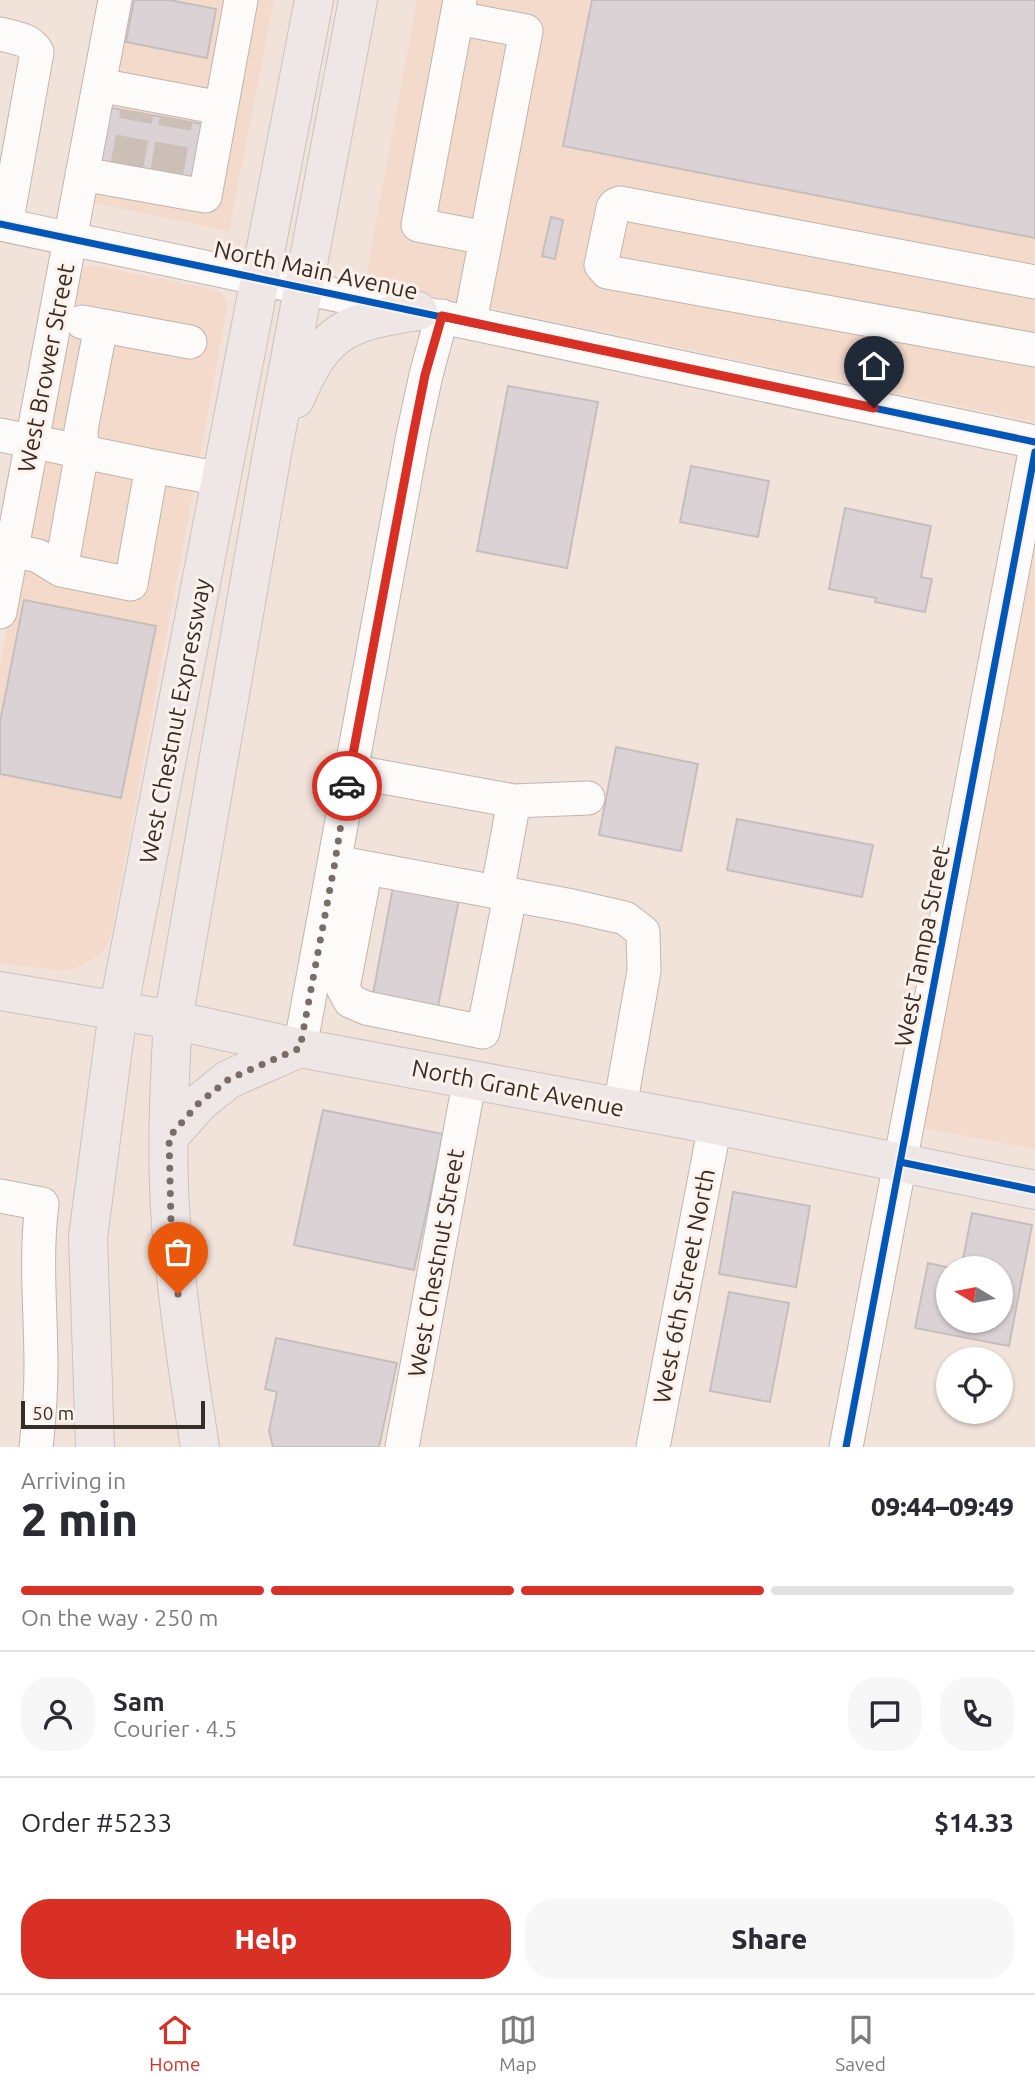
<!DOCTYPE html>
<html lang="en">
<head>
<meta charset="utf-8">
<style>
  :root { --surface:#fff; --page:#f7f7f7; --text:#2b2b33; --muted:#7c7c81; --line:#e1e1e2; --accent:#d93025 }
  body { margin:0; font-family:Ubuntu,sans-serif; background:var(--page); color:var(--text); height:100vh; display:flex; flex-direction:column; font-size:26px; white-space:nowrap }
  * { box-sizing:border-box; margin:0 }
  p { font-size:23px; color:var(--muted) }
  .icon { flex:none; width:38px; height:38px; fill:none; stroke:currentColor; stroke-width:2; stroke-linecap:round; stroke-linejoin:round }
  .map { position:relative; height:1447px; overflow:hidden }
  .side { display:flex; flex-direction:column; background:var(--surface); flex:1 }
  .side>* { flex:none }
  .needle { width:46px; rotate:280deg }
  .tools { position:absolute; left:936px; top:1256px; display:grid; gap:14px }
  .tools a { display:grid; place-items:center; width:77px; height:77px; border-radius:50%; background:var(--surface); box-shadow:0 2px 5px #0004; font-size:35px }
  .scale { position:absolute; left:21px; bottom:18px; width:184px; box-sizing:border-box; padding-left:7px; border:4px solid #382e28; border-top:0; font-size:19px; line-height:24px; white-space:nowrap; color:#382e28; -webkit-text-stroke:5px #fcf1eb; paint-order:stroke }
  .pin { position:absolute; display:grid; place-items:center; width:60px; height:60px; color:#fff; margin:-72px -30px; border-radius:50% 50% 50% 0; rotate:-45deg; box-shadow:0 0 7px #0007 }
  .pin .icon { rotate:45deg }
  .courier { position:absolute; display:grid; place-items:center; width:70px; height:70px; margin:-35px; border:5px solid #d93025; border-radius:50%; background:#fff; color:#222; box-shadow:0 2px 9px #0007 }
  .summary em { font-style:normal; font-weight:800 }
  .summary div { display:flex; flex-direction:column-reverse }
  .summary { display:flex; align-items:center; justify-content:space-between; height:119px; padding:0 21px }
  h1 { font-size:46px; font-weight:800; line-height:52px }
  .bar { display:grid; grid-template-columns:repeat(4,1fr); gap:10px 7px; align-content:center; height:84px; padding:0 21px }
  .bar i { height:9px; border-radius:5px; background:var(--line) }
  .bar .on { background:var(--accent) }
  .bar p { grid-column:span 4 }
  .line { display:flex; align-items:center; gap:18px; padding:0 21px; border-top:2px solid var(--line) }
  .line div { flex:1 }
  .round { display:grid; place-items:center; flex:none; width:74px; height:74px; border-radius:28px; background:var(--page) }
  .primary-button { display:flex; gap:14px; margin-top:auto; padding:14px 21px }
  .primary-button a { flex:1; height:80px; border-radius:28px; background:var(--accent); color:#fff; font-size:28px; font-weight:800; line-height:80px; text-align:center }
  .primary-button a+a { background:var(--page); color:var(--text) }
  .tabs { display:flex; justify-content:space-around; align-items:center; height:98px; border-top:2px solid var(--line); background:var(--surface); font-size:19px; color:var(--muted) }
  .tabs a { display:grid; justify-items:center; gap:4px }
  .tabs .on { color:var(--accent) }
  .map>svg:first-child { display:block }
  .built { fill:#f3dacb }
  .building { fill:#dad2d5; stroke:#c6bebe; stroke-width:2 }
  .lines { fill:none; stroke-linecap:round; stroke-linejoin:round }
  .minor-tunnel { stroke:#ccbfb6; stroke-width:33; stroke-dasharray:33 17; stroke-linecap:butt }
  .minor-casing { stroke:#c0b5ae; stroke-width:35 }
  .major-casing { stroke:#cbc3be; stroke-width:40 }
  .minor { stroke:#fdfbf9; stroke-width:33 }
  .major { stroke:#efe6e6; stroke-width:38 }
  .cycleway-casing { stroke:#fcf1eb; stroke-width:11 }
  .cycleway { stroke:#0057b8; stroke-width:7 }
  .done { stroke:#796d66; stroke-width:7; stroke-dasharray:0 12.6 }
  .route { stroke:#d93025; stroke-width:9 }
  .labels { text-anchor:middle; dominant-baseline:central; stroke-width:6; stroke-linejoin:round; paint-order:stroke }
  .street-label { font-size:24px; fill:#382e28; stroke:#fcf1eb }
</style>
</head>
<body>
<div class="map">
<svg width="1035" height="1447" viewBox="0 0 1035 1447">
  <rect width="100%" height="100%" fill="#f1e3da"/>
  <path class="built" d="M124 0H274L229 231 85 201Z
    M417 0H1035V422L365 282Z
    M91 265 217 290 224 295 227 304 226 315 110 940 102 954 78 967 65 971 0 963V666L77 275 82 267Z
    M1035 532V1149L917 1127Z"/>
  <path class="building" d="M134 0H169L216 9 207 58 126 42Z
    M592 0H1035V238L563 146Z
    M106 107 208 125 197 183 96 165Z
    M551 217 563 220 555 259 542 256Z
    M508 386 598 402 567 568 477 551Z
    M691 466 769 481 758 537 680 522Z
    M845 508 931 526 921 577 932 579 925 612 875 602 876 598 829 589Z
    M24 600 156 626 121 798 0 774V722Z
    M616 747 698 764 681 851 599 835Z
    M737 819 873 845 862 897 727 870Z
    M393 887 459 899 437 1012 372 999Z
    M323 1110 443 1134 414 1270 294 1245Z
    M733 1192 810 1206 796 1287 719 1274Z
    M972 1213 1032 1225 1009 1346 915 1328 928 1263 955 1269H948V1321H1001V1269H961Z
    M729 1292 789 1303 770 1402 710 1391Z
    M276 1338 397 1363 379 1447H273L269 1431 277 1392 265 1389Z"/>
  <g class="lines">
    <path class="minor-tunnel" d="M126 170 137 112
      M166 177 176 119"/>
    <defs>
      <path id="minor" d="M460 0 418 225 486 238
        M457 18 526 31 470 322
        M0 34C15 38 29 38 37 52L6 225
        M99 85 221 108
        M82 174 205 196 241 0
        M0 224 1035 442
        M1035 282 620 203 615 205 613 208 601 265 607 272 1035 350
        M82 322 190 342
        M0 435 152 466 131 584 61 570
        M152 466 221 479
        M12 550 38 556 61 570 82 452 81 430 101 326
        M0 612 115 0
        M350 771 514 801 588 798
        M335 862 572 906 625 918 643 932 644 971 620 1107
        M366 868 343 988 350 1001 366 1008 483 1032 510 896
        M497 893 514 801
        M300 1048 413 435 426 375 442 316
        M0 1196 42 1204C35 1258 41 1312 41 1366 41 1393 39 1420 36 1447
        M402 1447 470 1078
        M653 1447 715 1125
        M846 1447 1035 452"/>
      <path id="major" d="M295 399C324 330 346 322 418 311
        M0 991 173 1020 300 1048 715 1125 1035 1190
        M169 1137 199 1103 229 1079 300 1048
        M95 1447 88 1237 118 1011 314 0
        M200 1447C188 1373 177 1299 171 1224 166 1157 169 1088 173 1020L271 459 358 0"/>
    </defs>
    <use href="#minor" class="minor-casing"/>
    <use href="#major" class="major-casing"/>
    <use href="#minor" class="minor"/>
    <use href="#major" class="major"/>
    <defs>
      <path id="cycleway" d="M0 224 1035 442
        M900 1162 1035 1190
        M846 1447 1035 452"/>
    </defs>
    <use href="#cycleway" class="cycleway-casing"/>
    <use href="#cycleway" class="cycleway"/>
  </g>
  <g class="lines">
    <path class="done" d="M178 1294 171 1222 169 1137 199 1103 229 1079 300 1048 335 862 347 786"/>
    <path class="route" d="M347 786 413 435 425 375 442 316 874 408"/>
  </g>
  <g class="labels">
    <g class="street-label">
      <text transform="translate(316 270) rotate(12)">North Main Avenue</text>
      <text transform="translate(46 368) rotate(-79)">West Brower Street</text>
      <text transform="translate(175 721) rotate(-79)">West Chestnut Expressway</text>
      <text transform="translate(922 946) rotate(-79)">West Tampa Street</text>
      <text transform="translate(518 1088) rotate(11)">North Grant Avenue</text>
      <text transform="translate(436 1263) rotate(-80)">West Chestnut Street</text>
      <text transform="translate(684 1286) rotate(-79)">West 6th Street North</text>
    </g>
  </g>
</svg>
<div class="tools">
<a><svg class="needle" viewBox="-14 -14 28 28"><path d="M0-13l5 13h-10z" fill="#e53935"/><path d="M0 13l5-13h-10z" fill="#7c7c81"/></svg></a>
<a><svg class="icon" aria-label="locate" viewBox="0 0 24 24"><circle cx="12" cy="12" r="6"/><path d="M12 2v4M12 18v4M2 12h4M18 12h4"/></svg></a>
</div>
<div class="scale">50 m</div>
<div class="pin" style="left:178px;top:1294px;background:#ea580c"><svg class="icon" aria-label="bag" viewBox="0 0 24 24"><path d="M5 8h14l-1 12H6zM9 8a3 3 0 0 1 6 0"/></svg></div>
<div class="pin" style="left:874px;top:408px;background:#1f2937"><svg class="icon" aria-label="home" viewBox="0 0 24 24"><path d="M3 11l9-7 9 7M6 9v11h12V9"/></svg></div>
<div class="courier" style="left:347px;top:786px"><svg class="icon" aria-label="car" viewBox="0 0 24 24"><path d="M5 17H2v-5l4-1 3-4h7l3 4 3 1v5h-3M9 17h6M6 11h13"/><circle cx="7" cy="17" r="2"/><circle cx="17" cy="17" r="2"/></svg></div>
</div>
<section class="side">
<div class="summary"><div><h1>2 min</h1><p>Arriving in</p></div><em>09:44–09:49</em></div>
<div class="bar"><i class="on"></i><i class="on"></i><i class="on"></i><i></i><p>On the way · 250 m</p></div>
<div class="line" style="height:126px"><a class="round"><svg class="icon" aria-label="person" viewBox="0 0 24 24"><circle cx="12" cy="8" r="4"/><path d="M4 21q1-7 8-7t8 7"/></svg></a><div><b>Sam</b><p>Courier · 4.5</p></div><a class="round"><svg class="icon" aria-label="chat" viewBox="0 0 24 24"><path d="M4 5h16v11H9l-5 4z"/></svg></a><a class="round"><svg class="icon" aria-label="phone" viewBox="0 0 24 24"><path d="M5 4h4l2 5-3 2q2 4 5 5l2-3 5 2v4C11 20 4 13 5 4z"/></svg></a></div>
<div class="line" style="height:91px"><div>Order #5233</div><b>$14.33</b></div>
<div class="primary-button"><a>Help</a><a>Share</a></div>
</section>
<nav class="tabs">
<a class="on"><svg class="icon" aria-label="home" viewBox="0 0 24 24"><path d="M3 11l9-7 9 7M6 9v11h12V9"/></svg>Home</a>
<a><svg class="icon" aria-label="map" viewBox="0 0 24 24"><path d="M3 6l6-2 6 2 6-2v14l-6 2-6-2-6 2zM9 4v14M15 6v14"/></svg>Map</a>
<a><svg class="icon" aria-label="saved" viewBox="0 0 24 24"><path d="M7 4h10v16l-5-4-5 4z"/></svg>Saved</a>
</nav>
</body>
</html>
